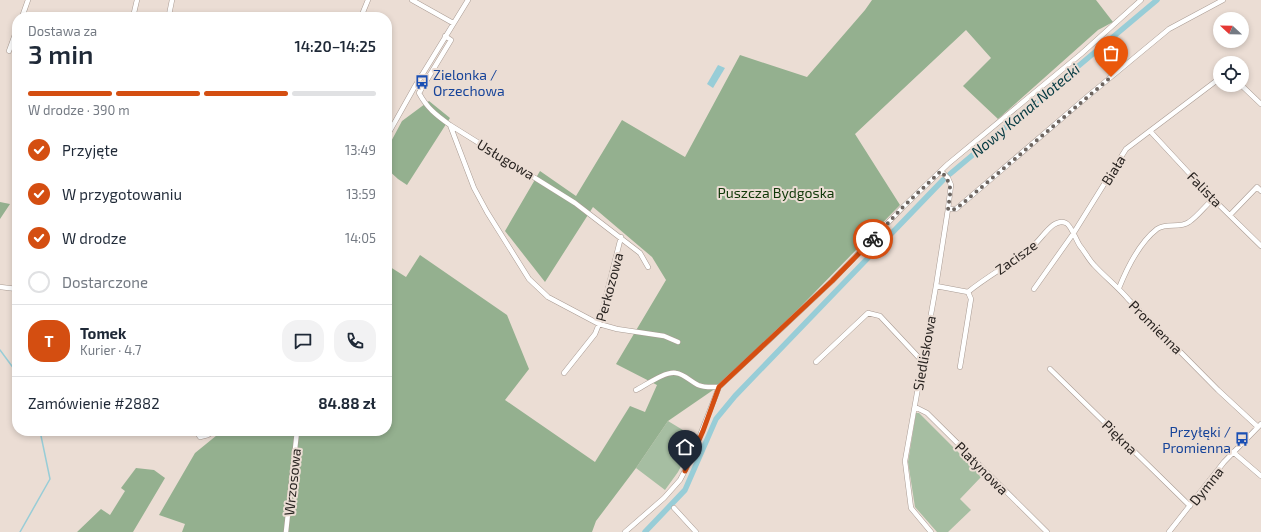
<!DOCTYPE html>
<html lang="pl">
<head>
<meta charset="utf-8">
<style>
  :root { --surface:#fff; --page:#f2f2f3; --text:#1f2937; --muted:#747a83; --line:#e0e1e3; --accent:#d44e11 }
  body { margin:0; font-family:"Exo 2",sans-serif; background:var(--page); color:var(--text); height:100vh; display:flex; flex-direction:column; font-size:15px; white-space:nowrap }
  * { box-sizing:border-box; margin:0 }
  p { font-size:13px; color:var(--muted) }
  .icon { flex:none; width:22px; height:22px; fill:none; stroke:currentColor; stroke-width:2; stroke-linecap:round; stroke-linejoin:round }
  .map { position:relative; flex:1; overflow:hidden }
  .details { position:absolute; left:12px; top:12px; width:380px; height:424px; display:flex; flex-direction:column; background:var(--surface); border-radius:16px; box-shadow:0 2px 6px #0003 }
  .details>* { flex:none }
  .needle { width:26px; rotate:292deg }
  .controls { position:absolute; left:1213px; top:12px; display:grid; gap:8px }
  .controls a { display:grid; place-items:center; width:36px; height:36px; border-radius:50%; background:var(--surface); box-shadow:0 2px 6px #0003; font-size:20px }
  .pin { position:absolute; display:grid; place-items:center; width:34px; height:34px; color:#fff; margin:-41px -17px; border-radius:50% 50% 50% 0; rotate:-45deg; box-shadow:0 0 4px #0007 }
  .pin .icon { rotate:45deg }
  .courier { position:absolute; display:grid; place-items:center; width:40px; height:40px; margin:-20px; border:3px solid #d44e11; border-radius:50%; background:#fff; color:#222; box-shadow:0 1px 5px #0007 }
  .overview em { font-style:normal; font-weight:600 }
  .overview div { display:flex; flex-direction:column-reverse }
  .overview { display:flex; align-items:center; justify-content:space-between; height:68px; padding:0 16px }
  h1 { font-size:26px; font-weight:600; line-height:30px }
  .bar { display:grid; grid-template-columns:repeat(4,1fr); gap:6px 4px; align-content:center; height:48px; padding:0 16px }
  .bar i { height:5px; border-radius:3px; background:var(--line) }
  .bar .active { background:var(--accent) }
  .bar p { grid-column:span 4 }
  .line { display:flex; align-items:center; gap:10px; padding:0 16px; border-top:1px solid var(--line) }
  .line div { flex:1 }
  .round { display:grid; place-items:center; flex:none; width:42px; height:42px; border-radius:16px; background:var(--page) }
  ol { padding:0 16px; list-style:none }
  li { display:flex; align-items:center; gap:12px; height:44px }
  li p { margin-inline-start:auto }
  li .icon { padding:4px; border-radius:50%; background:var(--accent); color:#fff; stroke-width:4 }
  li:last-child { color:var(--muted) }
  li i { width:22px; height:22px; border:2px solid var(--line); border-radius:50% }
  .map>svg:first-child { display:block }
  .green { fill:#a6bea2 }
  .forest { fill:#94b08f }
  .water { fill:#98cdd7 }
  .lines { fill:none; stroke-linecap:round; stroke-linejoin:round }
  .stream { stroke:#98cdd7; stroke-width:1.5 }
  .canal { stroke:#98cdd7; stroke-width:5.5 }
  .minor-casing { stroke:#a99b93; stroke-width:5.5 }
  .minor { stroke:#fff; stroke-width:4.5 }
  .done { stroke:#6d6560; stroke-width:4; stroke-dasharray:0 7.2 }
  .route { stroke:#d44e11; stroke-width:5 }
  .labels { text-anchor:middle; dominant-baseline:central; stroke-width:4; stroke-linejoin:round; paint-order:stroke }
  .transit-label { font-size:14px; fill:#164399; stroke:#ebddd4; text-anchor:start }
  .street-label { font-size:14px; fill:#292421; stroke:#ebddd4 }
  .park-label { font-size:14px; fill:#103808; stroke:#ebddd4 }
  .water-label { font-size:15px; font-style:italic; fill:#063a42; stroke:#ebddd4 }
</style>
</head>
<body>
<div class="map">
<svg width="1261" height="532" viewBox="0 0 1261 532">
  <rect width="100%" height="100%" fill="#ebddd4"/>
  <path class="green" d="M916 413H919L982 476 960 499 971 510 948 532H937L915 507 908 462Z
    M668 421 696 438 678 472 665 490 636 468Z"/>
  <path class="forest" d="M872 0H1096L1113 22 1098 30 998 119 963 86 991 58 966 30 855 134 900 205 732 377 668 421 636 468 596 521 592 532H182L185 524 159 515 195 453 222 431H387V265L406 277 420 255 507 315 529 369 505 400 595 462 630 406 645 412 657 385 616 364 666 280 652 257 593 207 545 282 505 231 540 171 576 196 622 120 685 157 740 55 807 77 865 10Z
    M429 101 450 118 407 185 398 179 387 169V149L402 121Z
    M0 202 10 204 0 219Z
    M136 468 154 470 165 478 133 532H77L101 509 110 515 125 491 121 488Z"/>
  <path class="water" d="M718 65 725 68 713 88 707 84Z"/>
  <g class="lines">
    <path class="stream" d="M0 350 17 373
      M20 532 50 479 40 431"/>
    <path class="canal" d="M950 174 1157 0
      M645 532 685 490 716 419 735 396 943 180"/>
    <defs>
      <path id="minor" d="M172 0 169 15 181 17
        M412 0 453 23
        M22 17 28 0
        M133 17 137 0
        M361 17 368 0
        M445 36 451 40 419 93C427 108 436 115 450 125L575 203 640 253 648 267
        M9 51 17 29
        M1241 85 1261 104
        M450 125 474 188 487 212 529 279 548 297 599 324 617 329 664 336 678 342
        M1150 131 1213 199 1261 246
        M387 136 414 88 468 0
        M948 209H956L1088 96 1169 29 1223 0
        M1230 215 1257 187 1261 191
        M936 286 968 292 971 299 960 367
        M0 287 17 289
        M1119 288C1127 268 1139 243 1157 229 1167 222 1180 229 1189 222 1197 217 1206 205 1213 199
        M1034 289 1073 234 1126 149 1220 78
        M968 292C990 274 1015 262 1035 244 1043 237 1054 217 1066 223 1071 225 1076 240 1080 246 1085 252 1089 260 1094 265 1105 277 1118 287 1129 300L1218 390 1258 427
        M816 362 868 313 880 316 922 361
        M1050 369 1190 506
        M564 373 595 334 599 324 621 237
        M636 390C646 385 665 371 676 373 684 374 690 381 698 385 705 388 712 387 719 387
        M915 407 927 413 1047 532
        M196 431 200 437 208 435 214 431
        M1233 452 1261 476
        M674 508 696 532
        M286 532 297 431
        M625 532 664 498 680 480 690 461 719 387 832 281 903 207 948 164 1081 54 1141 0
        M931 532 911 508 905 461 936 286 948 209 951 185 948 178 941 171
        M1169 532 1224 462 1261 424"/>
    </defs>
    <use href="#minor" class="minor-casing"/>
    <use href="#minor" class="minor"/>
  </g>
  <g class="lines">
    <path class="done" d="M873 239 903 207 941 171C954 186 950 191 948 210L956 209 1111 77"/>
    <path class="route" d="M685 471 703 431 719 387 832 281 873 239"/>
  </g>
  <defs>
    <symbol id="bus-bare" viewBox="-9 -9 18 18"><path d="M-5-6H5V4H4V6H2V4H-2V6H-4V4H-5ZM-3.5-4V0h7V-4ZM-3.5 1.2v1.5H-2V1.2ZM2 1.2v1.5H3.5V1.2Z" fill="#1a4fb4" stroke="#ebddd4" stroke-width="2.5" paint-order="stroke"/></symbol>
  </defs>
  <g fill-rule="evenodd">
    <use href="#bus-bare" x="412" y="72" width="20" height="20"/>
    <use href="#bus-bare" x="1232" y="429" width="20" height="20"/>
  </g>
  <g class="labels">
    <g class="transit-label">
      <text x="433" y="74">Zielonka /<tspan x="433" dy="16">Orzechowa</tspan></text>
      <text x="1231" y="431" text-anchor="end">Przyłęki /<tspan x="1231" dy="16">Promienna</tspan></text>
    </g>
    <g class="street-label">
      <text transform="translate(506 159) rotate(31)">Usługowa</text>
      <text transform="translate(1113 170) rotate(-58)">Biała</text>
      <text transform="translate(1205 189) rotate(46)">Falista</text>
      <text transform="translate(1016 257) rotate(-36)">Zacisze</text>
      <text transform="translate(609 287) rotate(-75)">Perkozowa</text>
      <text transform="translate(1156 327) rotate(45)">Promienna</text>
      <text transform="translate(924 353) rotate(-80)">Siedliskowa</text>
      <text transform="translate(1120 437) rotate(44)">Piękna</text>
      <text transform="translate(982 468) rotate(45)">Platynowa</text>
      <text transform="translate(292 482) rotate(-84)">Wrzosowa</text>
      <text transform="translate(1206 486) rotate(-51)">Dymna</text>
    </g>
    <g class="park-label">
      <text x="776" y="192">Puszcza Bydgoska</text>
    </g>
    <g class="water-label">
      <text transform="translate(1025 110) rotate(-40)">Nowy Kanał Notecki</text>
    </g>
  </g>
</svg>
<div class="controls">
<a><svg class="needle" viewBox="-14 -14 28 28"><path d="M0-13l5 13h-10z" fill="#e53935"/><path d="M0 13l5-13h-10z" fill="#747a83"/></svg></a>
<a><svg class="icon" aria-label="locate" viewBox="0 0 24 24"><circle cx="12" cy="12" r="6"/><path d="M12 2v4M12 18v4M2 12h4M18 12h4"/></svg></a>
</div>
<div class="pin" style="left:1111px;top:77px;background:#ea580c"><svg class="icon" aria-label="bag" viewBox="0 0 24 24"><path d="M5 8h14l-1 12H6zM9 8a3 3 0 0 1 6 0"/></svg></div>
<div class="pin" style="left:685px;top:471px;background:#1f2937"><svg class="icon" aria-label="home" viewBox="0 0 24 24"><path d="M3 11l9-7 9 7M6 9v11h12V9"/></svg></div>
<div class="courier" style="left:873px;top:239px"><svg class="icon" aria-label="bike" viewBox="0 0 24 24"><circle cx="6" cy="16" r="4"/><circle cx="18" cy="16" r="4"/><path d="M6 16l4-8h5l3 8M10 8l3 8H6M13 5h3"/></svg></div>
<section class="details">
<div class="overview"><div><h1>3 min</h1><p>Dostawa za</p></div><em>14:20–14:25</em></div>
<div class="bar"><i class="active"></i><i class="active"></i><i class="active"></i><i></i><p>W drodze · 390 m</p></div>
<ol>
<li><svg class="icon" aria-label="check" viewBox="0 0 24 24"><path d="M5 12l5 5 9-10"/></svg>Przyjęte<p>13:49</p></li>
<li><svg class="icon" aria-label="check" viewBox="0 0 24 24"><path d="M5 12l5 5 9-10"/></svg>W przygotowaniu<p>13:59</p></li>
<li><svg class="icon" aria-label="check" viewBox="0 0 24 24"><path d="M5 12l5 5 9-10"/></svg>W drodze<p>14:05</p></li>
<li><i></i>Dostarczone</li>
</ol>
<div class="line" style="height:72px"><b class="round" style="background:var(--accent);color:#fff">T</b><div><b>Tomek</b><p>Kurier · 4.7</p></div><a class="round"><svg class="icon" aria-label="chat" viewBox="0 0 24 24"><path d="M4 5h16v11H9l-5 4z"/></svg></a><a class="round"><svg class="icon" aria-label="phone" viewBox="0 0 24 24"><path d="M5 4h4l2 5-3 2q2 4 5 5l2-3 5 2v4C11 20 4 13 5 4z"/></svg></a></div>
<div class="line" style="height:52px"><div>Zamówienie #2882</div><b>84.88 zł</b></div>
</section>
</div>
</body>
</html>
